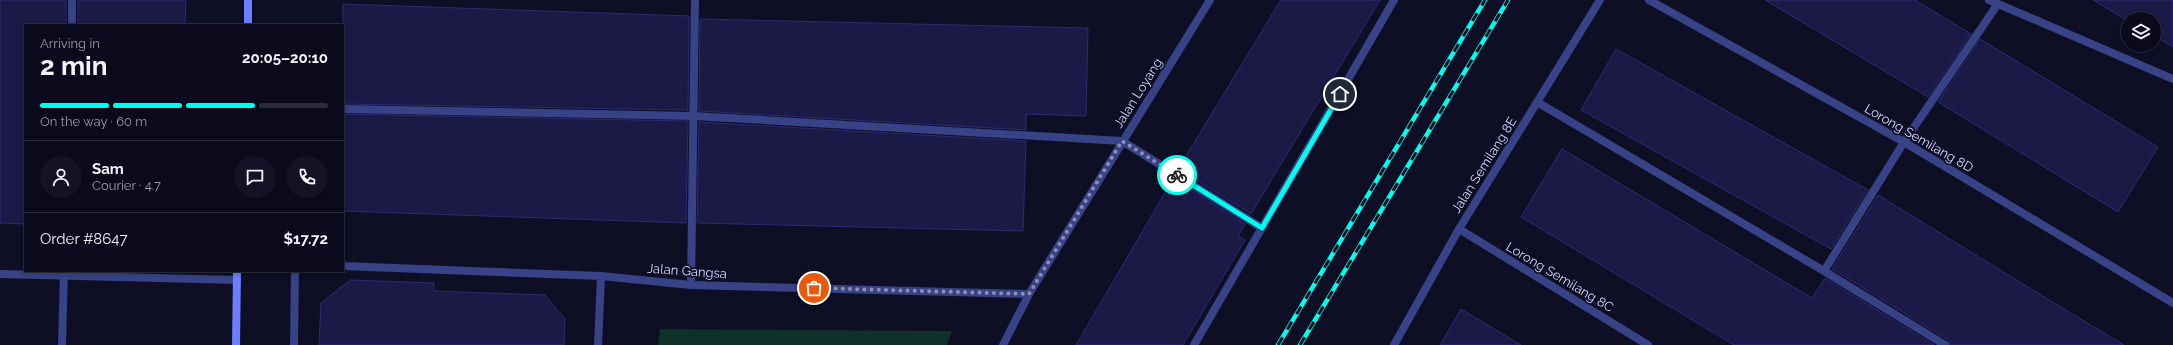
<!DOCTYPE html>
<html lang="en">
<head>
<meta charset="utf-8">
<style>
  :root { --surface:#0a0a1c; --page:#131325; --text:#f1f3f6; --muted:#999aa3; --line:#2a2b3b; --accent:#00feed }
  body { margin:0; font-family:Raleway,sans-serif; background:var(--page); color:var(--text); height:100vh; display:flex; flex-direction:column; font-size:15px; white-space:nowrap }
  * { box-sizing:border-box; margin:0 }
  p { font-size:13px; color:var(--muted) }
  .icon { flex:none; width:22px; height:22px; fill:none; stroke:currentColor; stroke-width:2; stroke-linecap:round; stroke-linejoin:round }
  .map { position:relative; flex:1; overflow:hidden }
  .drawer { position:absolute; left:24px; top:24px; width:320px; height:248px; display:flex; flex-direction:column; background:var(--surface); border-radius:0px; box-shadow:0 2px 6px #0003,0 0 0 1px var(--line) }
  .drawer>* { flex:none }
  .tools { position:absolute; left:2121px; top:12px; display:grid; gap:8px }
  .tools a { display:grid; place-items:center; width:40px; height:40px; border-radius:50%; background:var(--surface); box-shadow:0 2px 6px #0003,0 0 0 1px var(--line); font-size:20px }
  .pin { position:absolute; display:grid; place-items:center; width:34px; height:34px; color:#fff; margin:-17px; border:2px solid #fff; border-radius:50%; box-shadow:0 1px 4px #0007 }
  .courier { position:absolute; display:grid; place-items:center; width:40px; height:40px; margin:-20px; border:3px solid #00feed; border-radius:50%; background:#fff; color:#222; box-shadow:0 1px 5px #0007 }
  .overview em { font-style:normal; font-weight:700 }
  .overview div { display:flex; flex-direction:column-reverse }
  .overview { display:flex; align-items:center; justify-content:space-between; height:68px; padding:0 16px }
  h1 { font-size:26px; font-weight:700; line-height:30px }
  .bar { display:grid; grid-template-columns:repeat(4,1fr); gap:6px 4px; align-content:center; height:48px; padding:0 16px }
  .bar i { height:5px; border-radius:3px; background:var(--line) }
  .bar .active { background:var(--accent) }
  .bar p { grid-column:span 4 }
  .line { display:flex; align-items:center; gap:10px; padding:0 16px; border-top:1px solid var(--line) }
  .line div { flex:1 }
  .round { display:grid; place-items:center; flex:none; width:42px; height:42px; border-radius:21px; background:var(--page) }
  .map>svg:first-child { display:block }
  .green { fill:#113029 }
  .building { fill:#1b1a47; stroke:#2d2b74 }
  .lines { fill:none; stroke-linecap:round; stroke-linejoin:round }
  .lane { stroke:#384286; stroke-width:8 }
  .street { stroke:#384286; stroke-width:8 }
  .secondary { stroke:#6a7eff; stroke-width:8 }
  .rail-casing { stroke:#00feed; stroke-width:4.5 }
  .rail { stroke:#0e0e25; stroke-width:3; stroke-dasharray:9; stroke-linecap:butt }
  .done { stroke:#8e8fb3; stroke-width:4; stroke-dasharray:0 7.2 }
  .route { stroke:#00feed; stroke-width:5 }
  .labels { text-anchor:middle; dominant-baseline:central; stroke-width:3.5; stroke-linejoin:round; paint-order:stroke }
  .street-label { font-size:13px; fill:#d3d5ff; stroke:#0e0e25 }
</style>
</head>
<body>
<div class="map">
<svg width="2173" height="345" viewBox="0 0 2173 345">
  <rect width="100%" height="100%" fill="#0e0e25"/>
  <path class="green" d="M660 329 952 331 947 345H658Z"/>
  <path class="building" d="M0 0H66V25H25V224L0 223Z
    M78 0H186L185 25H78Z
    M1281 0H1380L1251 214 1178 169Z
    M1765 0H1915L1971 34 1928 97Z
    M2093 0H2173V47L2154 36V19H2128V21Z
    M343 4 689 16 688 110 343 104Z
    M700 19 1088 28 1086 116 1026 114V130L699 111Z
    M1980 39 2158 147 2118 212 1938 102Z
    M1616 49 1868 190 1831 249 1581 110Z
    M343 114 688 121 686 223 343 211Z
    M699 122 1026 141 1023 231 697 223Z
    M1562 149 1812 298 1825 278 1934 345H1734L1521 217Z
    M1173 179 1245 224 1238 236 1245 240 1183 345H1076Z
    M1878 195 2054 303 2124 345H1950L1948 340 1832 269Z
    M350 280 434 283V291L545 295 565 319 564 345H319L321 303Z
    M1461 309 1521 345H1440Z"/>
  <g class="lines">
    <path class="lane" d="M1989 0 2173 79
      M72 25V0
      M1537 102 1824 271 1945 345
      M343 109 694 116 1122 141 1262 228
      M1824 271 1904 142 1997 5
      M691 285 695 0
      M62 345 64 271
      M294 345 295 271
      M1194 345 1394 0"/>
    <path class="street" d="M1649 0 1904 142 2173 303
      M1459 229 1648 345
      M343 266 601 276 691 285 1029 294
      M0 274 237 280
      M598 345 601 276
      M1003 345 1029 294 1210 0
      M1394 345 1459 229 1600 0"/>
    <path class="secondary" d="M248 25V0
      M236 345 237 271"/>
    <defs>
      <path id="rail" d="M1278 345 1485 0
        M1300 345 1508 0"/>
    </defs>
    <use href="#rail" class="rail-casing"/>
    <use href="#rail" class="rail"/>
  </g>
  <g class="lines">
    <path class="done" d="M814 288 1029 294 1122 141 1177 175"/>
    <path class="route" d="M1177 175 1262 228 1340 94"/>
  </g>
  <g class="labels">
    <g class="street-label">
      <text transform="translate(1138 93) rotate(-58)">Jalan Loyang</text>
      <text transform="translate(1919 138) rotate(30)">Lorong Semilang 8D</text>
      <text transform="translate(1484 165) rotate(-58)">Jalan Semilang 8E</text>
      <text transform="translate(687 271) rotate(4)">Jalan Gangsa</text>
      <text transform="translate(1560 277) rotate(31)">Lorong Semilang 8C</text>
    </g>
  </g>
</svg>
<div class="tools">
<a><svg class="icon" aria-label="layers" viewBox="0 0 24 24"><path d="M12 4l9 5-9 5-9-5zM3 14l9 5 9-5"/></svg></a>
</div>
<div class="pin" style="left:814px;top:288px;background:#ea580c"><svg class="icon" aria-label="bag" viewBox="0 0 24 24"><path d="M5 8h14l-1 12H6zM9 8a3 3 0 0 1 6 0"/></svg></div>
<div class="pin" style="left:1340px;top:94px;background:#1f2937"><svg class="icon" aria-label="home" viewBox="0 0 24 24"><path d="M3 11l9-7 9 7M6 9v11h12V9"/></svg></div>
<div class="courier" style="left:1177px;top:175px"><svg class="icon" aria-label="bike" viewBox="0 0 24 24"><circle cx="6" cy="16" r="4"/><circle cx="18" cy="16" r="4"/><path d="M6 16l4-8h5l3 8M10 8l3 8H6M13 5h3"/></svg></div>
<section class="drawer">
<div class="overview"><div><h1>2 min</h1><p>Arriving in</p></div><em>20:05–20:10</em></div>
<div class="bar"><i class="active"></i><i class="active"></i><i class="active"></i><i></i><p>On the way · 60 m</p></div>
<div class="line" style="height:72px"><a class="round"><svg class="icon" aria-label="person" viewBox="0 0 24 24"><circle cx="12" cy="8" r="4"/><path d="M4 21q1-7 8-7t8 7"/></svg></a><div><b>Sam</b><p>Courier · 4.7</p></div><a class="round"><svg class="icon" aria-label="chat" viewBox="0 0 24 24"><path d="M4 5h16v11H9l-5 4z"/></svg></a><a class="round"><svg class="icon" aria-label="phone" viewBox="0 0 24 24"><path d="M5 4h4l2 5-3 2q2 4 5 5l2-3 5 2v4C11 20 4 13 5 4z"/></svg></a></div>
<div class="line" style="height:52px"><div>Order #8647</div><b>$17.72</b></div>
</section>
</div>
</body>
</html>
